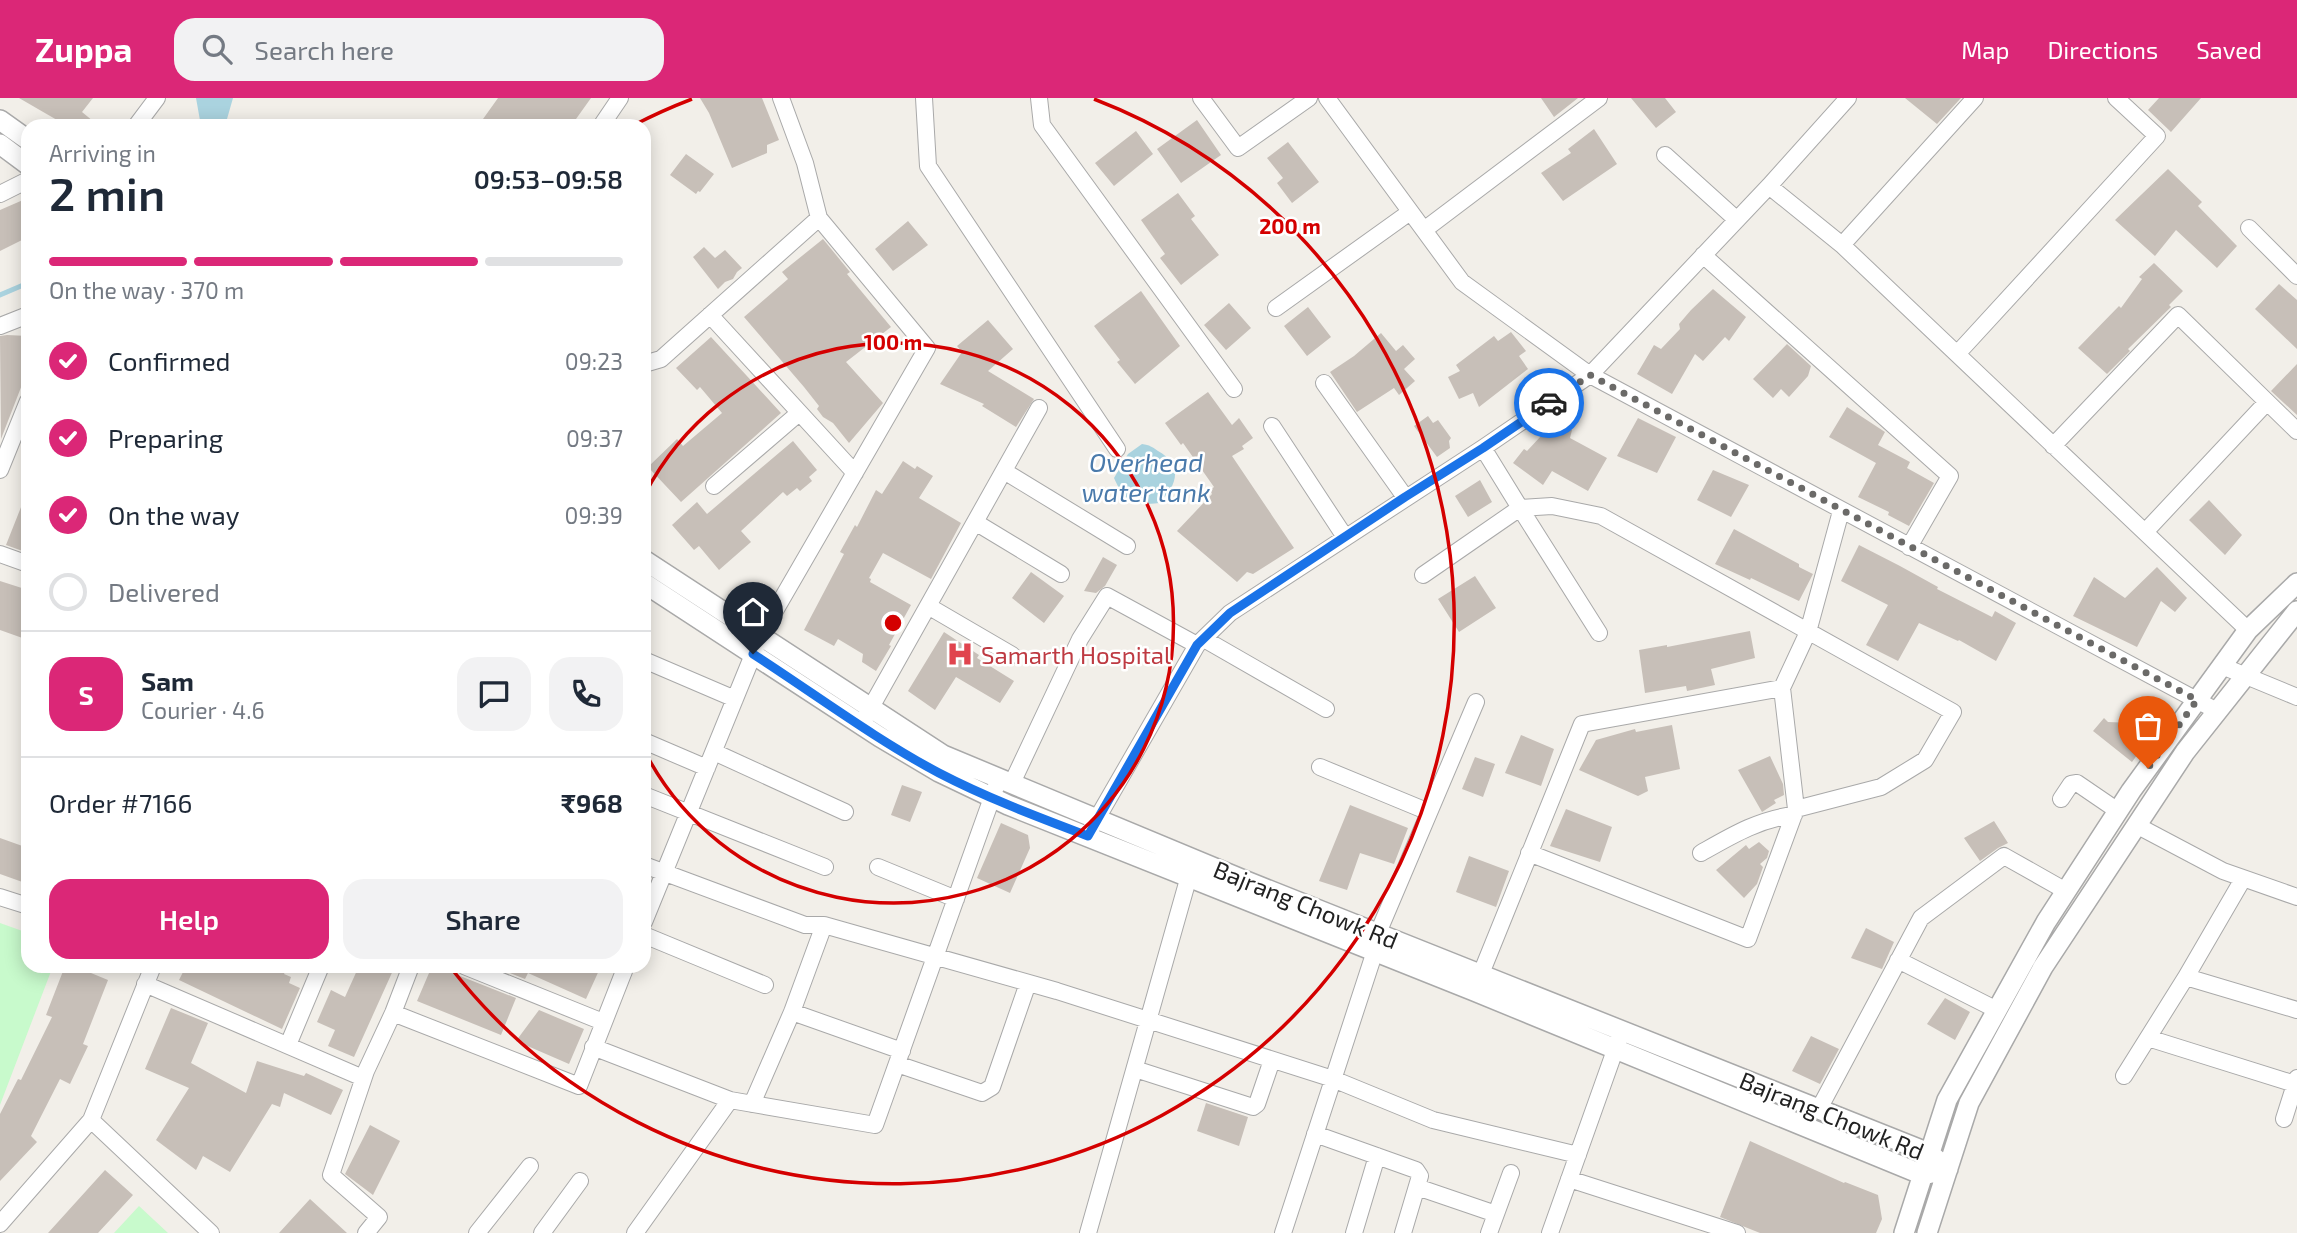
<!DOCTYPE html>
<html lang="en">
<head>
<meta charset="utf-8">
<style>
  :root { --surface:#fff; --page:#f2f2f3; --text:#1f2937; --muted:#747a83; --line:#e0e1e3; --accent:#db2777 }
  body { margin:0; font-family:"Exo 2",sans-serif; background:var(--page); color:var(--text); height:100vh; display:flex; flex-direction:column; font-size:26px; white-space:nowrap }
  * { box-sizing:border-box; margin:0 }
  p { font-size:23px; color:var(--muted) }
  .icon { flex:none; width:38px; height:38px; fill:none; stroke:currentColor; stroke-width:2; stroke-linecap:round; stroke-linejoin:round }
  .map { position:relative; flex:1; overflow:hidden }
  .panel { position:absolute; left:21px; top:21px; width:630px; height:854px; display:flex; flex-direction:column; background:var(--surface); border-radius:21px; box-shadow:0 4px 18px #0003 }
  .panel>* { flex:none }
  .pin { position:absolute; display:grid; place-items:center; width:60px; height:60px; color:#fff; margin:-72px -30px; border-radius:50% 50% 50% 0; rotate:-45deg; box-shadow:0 0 7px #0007 }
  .pin .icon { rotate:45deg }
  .courier { position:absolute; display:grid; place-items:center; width:70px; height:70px; margin:-35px; border:5px solid #1a73e8; border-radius:50%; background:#fff; color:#222; box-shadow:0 2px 9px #0007 }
  .summary em { font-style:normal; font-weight:600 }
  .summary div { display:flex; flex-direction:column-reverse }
  .summary { display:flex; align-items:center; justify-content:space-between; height:119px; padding:0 28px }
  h1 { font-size:46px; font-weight:600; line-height:52px }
  .bar { display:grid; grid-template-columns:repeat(4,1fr); gap:10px 7px; align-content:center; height:84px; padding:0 28px }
  .bar i { height:9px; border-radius:5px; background:var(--line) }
  .bar .on { background:var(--accent) }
  .bar p { grid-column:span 4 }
  .line { display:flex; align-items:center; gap:18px; padding:0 28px; border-top:2px solid var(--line) }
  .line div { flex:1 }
  .round { display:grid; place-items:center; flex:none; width:74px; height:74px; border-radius:21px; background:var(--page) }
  ol { padding:0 28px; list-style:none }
  li { display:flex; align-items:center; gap:21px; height:77px }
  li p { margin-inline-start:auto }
  li .icon { padding:7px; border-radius:50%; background:var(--accent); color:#fff; stroke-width:4 }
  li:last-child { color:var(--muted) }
  li i { width:38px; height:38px; border:4px solid var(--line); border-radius:50% }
  .cta { display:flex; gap:14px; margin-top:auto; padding:14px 28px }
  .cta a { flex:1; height:80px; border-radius:21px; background:var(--accent); color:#fff; font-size:28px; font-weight:600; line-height:80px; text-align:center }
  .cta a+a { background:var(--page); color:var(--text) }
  header { display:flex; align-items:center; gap:42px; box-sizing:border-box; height:98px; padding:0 35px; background:var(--accent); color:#fff }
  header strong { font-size:33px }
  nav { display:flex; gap:38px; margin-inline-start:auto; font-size:24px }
  .search { width:490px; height:63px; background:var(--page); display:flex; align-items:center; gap:18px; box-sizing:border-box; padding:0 24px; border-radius:21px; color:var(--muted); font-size:26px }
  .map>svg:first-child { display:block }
  .park { fill:#c8facc }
  .water { fill:#aad3df }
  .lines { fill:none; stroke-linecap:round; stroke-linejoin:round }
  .stream { stroke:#aad3df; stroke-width:5 }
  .building { fill:#c7bfb8 }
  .minor-casing { stroke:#a9a9a9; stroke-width:18 }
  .tertiary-casing { stroke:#a9a9a9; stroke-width:22 }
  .minor { stroke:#fff; stroke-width:16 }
  .tertiary { stroke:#fff; stroke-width:19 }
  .done { stroke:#6b6a68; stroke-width:7; stroke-dasharray:0 12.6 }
  .route { stroke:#1a73e8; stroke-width:9 }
  .ring { fill:none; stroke:#d40000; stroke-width:3.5 }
  .labels { text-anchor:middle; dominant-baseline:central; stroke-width:5; stroke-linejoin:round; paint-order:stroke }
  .health-label { font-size:24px; fill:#be3a42; stroke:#fff; text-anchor:start }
  .street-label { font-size:24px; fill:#222; stroke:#fff }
  .water-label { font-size:26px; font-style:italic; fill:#4a7aab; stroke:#fff }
  .centre { fill:#d40000; stroke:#fff; stroke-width:3.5 }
  .ring-label { font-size:21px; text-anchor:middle; font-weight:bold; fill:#d40000; stroke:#fff; stroke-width:5; stroke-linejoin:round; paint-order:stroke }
</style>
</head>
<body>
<header>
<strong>Zuppa</strong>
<div class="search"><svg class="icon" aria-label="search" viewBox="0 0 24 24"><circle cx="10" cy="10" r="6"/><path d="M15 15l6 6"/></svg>Search here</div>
<nav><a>Map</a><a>Directions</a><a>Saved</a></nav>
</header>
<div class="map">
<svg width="2297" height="1135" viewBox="0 0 2297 1135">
  <rect width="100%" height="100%" fill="#f2efe9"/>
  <path class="park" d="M0 825 28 835V868H53L0 1007Z
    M139 1108 168 1135H114Z"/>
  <path class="water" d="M196 0H233L225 28H201Z
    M1142 346C1150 347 1152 349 1158 353 1183 367 1178 387 1159 405 1131 408 1126 406 1114 380L1128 356Z"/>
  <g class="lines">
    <path class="stream" d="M0 197 28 185"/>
  </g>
  <path class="building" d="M19 0H93L82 14 99 28H52L57 22Z
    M498 0H591L571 28H478Z
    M700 0H762L779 42 767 47V55L732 70 709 15Z
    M1541 0H1578L1554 19Z
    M1631 0H1665L1676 14 1656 30Z
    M1905 0H1961L1937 26Z
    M2159 0H2201L2171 34 2148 12Z
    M1197 22 1221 57 1181 85 1157 51Z
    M1594 31 1617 66 1563 103 1541 75 1571 55 1568 51Z
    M1136 33 1153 56 1114 88 1095 65Z
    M1288 44 1319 84 1292 105 1277 85 1283 80 1267 60Z
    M686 56 714 76 700 94 698 93 696 96 670 77Z
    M2168 71 2202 104 2198 108 2237 148 2217 170 2176 132 2155 158 2115 122Z
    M1178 95 1195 118 1191 121 1219 157 1181 187 1160 160 1165 156 1141 122Z
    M23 102 28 113V139L0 153V112Z
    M908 123 928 147 893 173 875 151Z
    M823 141 850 174 847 176 891 229 846 264 883 305 849 345 833 325 823 319 817 311 819 308 804 289 744 219 788 181 782 174Z
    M704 149 715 160 725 152 742 170 737 174 733 181 725 184 718 191 693 159Z
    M2154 165 2183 193 2169 207 2171 209 2128 251 2130 253 2107 276 2078 250 2119 208 2121 210 2142 181 2139 179Z
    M2279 186 2297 202V251L2255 211Z
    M1713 191 1746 219 1729 243 1725 239 1703 263 1695 256 1672 296 1637 276 1654 247 1661 251 1680 231 1679 226 1691 212Z
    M1141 193 1180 248 1135 286 1117 264 1120 262 1094 228Z
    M1229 205 1251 230 1226 252 1204 227Z
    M1308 209 1331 239 1307 258 1284 228Z
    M988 222 1013 251 988 273 1034 301 1016 329 982 308 984 306 940 286 962 254 957 248Z
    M1511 234 1526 253 1519 258 1528 271 1479 309 1473 295 1459 301 1448 279 1460 273 1456 267 1494 238 1498 243Z
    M1381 235 1396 253 1403 247 1415 261 1404 271 1415 283 1399 297 1394 290 1357 314 1330 274 1354 258Z
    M7 237 28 238V262L22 278 25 279 1 341 0 238Z
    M711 239 781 315 681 404 648 369 677 341 683 348 722 315 700 289 697 292 676 270Z
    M1787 246 1811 268 1808 278 1789 299 1781 291 1773 300 1753 281Z
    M2297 266V317L2271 293Z
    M1208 294 1232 327 1239 320 1253 340 1242 348 1244 351 1232 358 1294 450 1253 476 1247 474 1237 484 1177 433 1212 396 1210 392 1214 389 1183 345 1181 347 1165 325Z
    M1847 309 1885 334 1878 347 1910 364 1907 370 1934 385 1909 428 1888 417 1889 414 1858 399 1876 365 1829 339Z
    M1428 318 1433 325 1438 322 1451 340 1449 343 1450 350 1437 359 1414 328Z
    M1638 320 1676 339 1657 375 1617 358Z
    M1554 324 1572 332 1570 340 1607 360 1588 393 1552 373 1543 387 1513 365 1524 351 1527 353 1541 338 1545 339Z
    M793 343 817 372 809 379 812 383 800 393 797 390 787 398 783 394 741 433 751 444 719 472 699 448 694 452 672 427 697 404 707 416Z
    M903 363 915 371 917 368 933 378 919 400 961 425 931 481 883 455 869 480 871 481 870 484 911 507 889 547 891 548 876 573 862 564 863 556 838 541 834 548 804 532 844 456 840 454 855 427 857 429 876 392 882 396Z
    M1713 372 1749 387 1731 419 1697 402Z
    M1480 382 1492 404 1468 419 1455 398Z
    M27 394H28V455L6 447Z
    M2209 402 2242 437 2225 457 2189 422Z
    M1734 431 1799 466V469L1813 476 1799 503 1751 480 1750 482 1715 466Z
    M1859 447 1900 468 1938 489 1937 491 1992 519 1995 513 2016 525 1996 563 1959 542 1958 543 1919 525 1898 563 1866 547 1888 507 1841 483Z
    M1103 459 1117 467 1105 488 1096 495 1084 493Z
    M2157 469 2187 500 2175 514 2161 503 2137 549 2073 518 2094 479 2125 500Z
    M1031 474 1064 498 1044 525 1012 500Z
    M1475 478 1496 510 1459 534 1438 501Z
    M0 483 28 492V542L0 532Z
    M1750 533 1755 560 1711 571 1715 587 1687 593 1686 588 1645 595 1639 552 1667 547V549Z
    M944 534 979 557 977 560 1014 583 1000 605 956 579 935 612 908 593Z
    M2104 620 2108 624 2133 625 2151 638 2132 664 2093 633Z
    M1672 627 1680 671 1645 679 1648 693 1638 698 1579 672 1596 642 1635 631 1636 634Z
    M1521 637 1554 651 1541 688 1505 675Z
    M1770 658 1783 686 1784 697 1774 702 1776 705 1762 714 1738 672Z
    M1475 659 1495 666 1483 699 1462 691Z
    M902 687 922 694 910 724 891 717Z
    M1350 707 1408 730 1394 766 1360 755 1347 792 1319 783Z
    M1566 711 1612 729 1600 764 1550 748Z
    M1994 723 2008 745 1998 750 1980 763 1964 740Z
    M1001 725 1028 737 1030 750 1010 795 977 780Z
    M0 740 28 750V786L0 776Z
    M1759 744 1769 753 1767 760 1760 766 1763 769 1757 786 1744 800 1716 772 1746 747 1749 751Z
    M1469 758 1509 773 1496 809 1456 794Z
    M1866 830 1894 844 1882 871 1851 860Z
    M65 868H74L108 882 83 946 88 948 70 986 60 981 31 1038 37 1044 0 1083V1016L18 981 21 982 52 919 46 917Z
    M186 868H288L284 876 291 879 289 885 300 890 282 931 179 882Z
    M359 868H395L354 959 328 948 335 932 317 924 331 892 345 899Z
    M432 868H454L455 874 460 878 516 900 501 937 417 903Z
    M492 868H601L586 901 528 875 525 881Z
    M1945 900 1970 914 1955 942 1927 926Z
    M171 910 208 925 191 965 246 995 257 963 304 978 306 975 343 992 331 1017 284 995 280 1009 272 1006 230 1074 203 1058 196 1072 156 1042 189 990 145 971Z
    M539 912 584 931 569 966 516 943Z
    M1811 938 1839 951 1820 986 1792 973Z
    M1206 1005 1248 1019 1239 1048 1197 1033Z
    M370 1027 400 1043 373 1097 345 1076Z
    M1750 1043 1844 1085 1845 1084 1878 1097 1882 1121 1876 1135H1760L1720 1119Z
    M105 1072 133 1097 98 1135H48Z
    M310 1101 347 1135H279Z"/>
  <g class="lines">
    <defs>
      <path id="minor" d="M924 0 928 68 1117 351
        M1039 0 1042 27 1234 291
        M1201 0 1238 50 1309 0
        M1327 0 1462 184 1590 277 2217 613
        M136 28 157 0
        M601 28 620 0
        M1665 57 1737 122
        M1769 88 1842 147 2248 532
        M0 96 28 82
        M2249 130 2297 178
        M1424 132 1599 0
        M1842 147 1975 0
        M1703 157 1950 378 1909 449
        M1276 210 1410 114
        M710 217 855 375
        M0 228 28 217
        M1957 256 2157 38 2116 0
        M644 266 661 261 819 120
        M1324 285 1405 399
        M1272 328 1345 439
        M2053 348 2178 217 2297 333
        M1483 350 1520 410 1552 408 1601 418 1953 614 1925 662 1881 689 1796 711
        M0 372 28 303
        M1004 373 1127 448
        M714 388 799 315
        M975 424 1061 476
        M2145 434 2267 304
        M0 456 28 466
        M1423 477 1520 410 1599 535
        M928 508 1012 557
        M1204 541 1326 611
        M644 562 735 601
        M2222 568 2297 599
        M865 620 1039 310
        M644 643 707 670
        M714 654 845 714
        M1320 669 1429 714
        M1012 685 1080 541 1107 498 1197 547
        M644 697 825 769
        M2061 701 2071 686 2077 685 2118 713
        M2136 727 2223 773 2297 799
        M1091 731 1197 547 1230 515 1483 350 1590 277 1769 88 1848 0
        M1529 755 1748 841 1796 711 1782 590 1808 534 1841 413
        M1701 755C1731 738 1759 721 1794 717
        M644 767 805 827H824L1057 893 1333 981 1433 1022 1578 1057
        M878 769 956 801
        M2243 781 2186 879 2297 912
        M0 799 28 808
        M644 824 761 537 927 250 819 120 805 65 781 0
        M644 837 765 887
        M1898 862 1997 912
        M464 868 603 924
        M145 886 363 980
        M1476 888 1582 626 1782 590
        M792 914 902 953
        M393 915 579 988 626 868
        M2148 940 2295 986
        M288 947 321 868
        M593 949 730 1002
        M897 966 982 995 992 989 1028 885
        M1135 971 1253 1009 1257 1006 1272 962
        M2124 978 2186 879
        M752 1006 792 914 824 827
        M1819 1011 1921 820 2004 758 2066 793
        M2284 1021 2297 980
        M91 1022 211 1135
        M1315 1036 1416 1072 1420 1078 1403 1135
        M1569 1081 1737 1135
        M1417 1089 1496 1116
        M0 1126 91 1022 153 868
        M366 1135 379 1119 331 1077 366 973 393 915 411 868
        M477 1135 530 1068
        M542 1135 580 1083
        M635 1135 730 1002 875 1027 999 680
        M1088 1135 1189 778
        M1283 1135 1375 853 1378 835 1476 604
        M1354 1135 1377 1058
        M1489 1135 1511 1075
        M1550 1135 1619 941"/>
      <path id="tertiary" d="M0 22 28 42
        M0 46 28 67
        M644 462 943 657 1246 783 1929 1055 1948 1071
        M644 485 880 639 939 674 1008 707 1474 893 1923 1077 1948 1071
        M1904 1135 1947 1002 2046 824 2131 693 2248 532 2297 485
        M1927 1135 1969 1005 2043 869 2185 654 2297 513"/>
    </defs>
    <use href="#minor" class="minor-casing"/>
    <use href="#tertiary" class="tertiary-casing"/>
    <use href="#minor" class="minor"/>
    <use href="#tertiary" class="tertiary"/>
  </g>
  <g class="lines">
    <path class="done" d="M1549 305 1590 277 2197 602 2148 670"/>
    <path class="route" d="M753 556C815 596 875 641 939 675 987 700 1038 719 1088 738L1197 547 1230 515 1405 399 1483 350 1549 305"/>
  </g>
  <g class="ring">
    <path d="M645 396A280 280 0 1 1 645 654"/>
    <path d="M634 27A561 561 0 0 1 692 1M1094 1A561 561 0 1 1 451 870"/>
  </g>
  <defs>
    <symbol id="hospital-bare" viewBox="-9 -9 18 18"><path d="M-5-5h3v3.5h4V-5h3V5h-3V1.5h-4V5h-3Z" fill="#e0444e" stroke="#fff" stroke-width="2.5" paint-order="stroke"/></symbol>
  </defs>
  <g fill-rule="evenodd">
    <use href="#hospital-bare" x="941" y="537" width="38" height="38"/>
  </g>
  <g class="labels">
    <g class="health-label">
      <text x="981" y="556">Samarth Hospital</text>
    </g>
    <g class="street-label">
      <text transform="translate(1306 806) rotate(22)">Bajrang Chowk Rd</text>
      <text transform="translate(1832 1017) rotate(22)">Bajrang Chowk Rd</text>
    </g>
    <g class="water-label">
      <text x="1146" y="363">Overhead<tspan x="1146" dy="30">water tank</tspan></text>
    </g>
  </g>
  <circle cx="893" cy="525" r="10" class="centre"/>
  <g class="ring-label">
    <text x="1290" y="136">200 m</text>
    <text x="893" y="252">100 m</text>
  </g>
</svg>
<div class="pin" style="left:2148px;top:670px;background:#ea580c"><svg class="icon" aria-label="bag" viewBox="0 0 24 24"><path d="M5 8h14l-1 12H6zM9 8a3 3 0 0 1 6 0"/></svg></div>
<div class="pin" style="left:753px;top:556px;background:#1f2937"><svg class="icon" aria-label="home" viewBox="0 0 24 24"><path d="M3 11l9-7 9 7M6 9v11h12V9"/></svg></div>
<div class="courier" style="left:1549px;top:305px"><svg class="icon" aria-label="car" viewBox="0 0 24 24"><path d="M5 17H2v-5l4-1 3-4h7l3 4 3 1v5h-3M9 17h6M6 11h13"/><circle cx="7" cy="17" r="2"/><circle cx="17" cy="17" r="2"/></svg></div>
<section class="panel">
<div class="summary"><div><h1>2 min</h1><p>Arriving in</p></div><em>09:53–09:58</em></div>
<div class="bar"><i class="on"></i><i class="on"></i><i class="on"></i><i></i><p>On the way · 370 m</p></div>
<ol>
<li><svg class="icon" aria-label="check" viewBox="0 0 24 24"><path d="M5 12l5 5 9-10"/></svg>Confirmed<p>09:23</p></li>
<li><svg class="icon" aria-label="check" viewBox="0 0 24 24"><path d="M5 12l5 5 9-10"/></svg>Preparing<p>09:37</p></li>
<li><svg class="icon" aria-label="check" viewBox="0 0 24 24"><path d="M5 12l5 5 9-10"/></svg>On the way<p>09:39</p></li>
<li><i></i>Delivered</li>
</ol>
<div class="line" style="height:126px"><b class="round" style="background:var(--accent);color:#fff">S</b><div><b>Sam</b><p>Courier · 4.6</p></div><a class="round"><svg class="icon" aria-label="chat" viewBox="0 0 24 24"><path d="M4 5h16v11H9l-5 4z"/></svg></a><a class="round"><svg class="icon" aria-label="phone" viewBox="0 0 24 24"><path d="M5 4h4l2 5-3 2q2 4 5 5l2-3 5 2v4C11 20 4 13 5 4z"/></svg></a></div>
<div class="line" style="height:91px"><div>Order #7166</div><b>₹968</b></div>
<div class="cta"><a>Help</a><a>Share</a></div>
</section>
</div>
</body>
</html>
